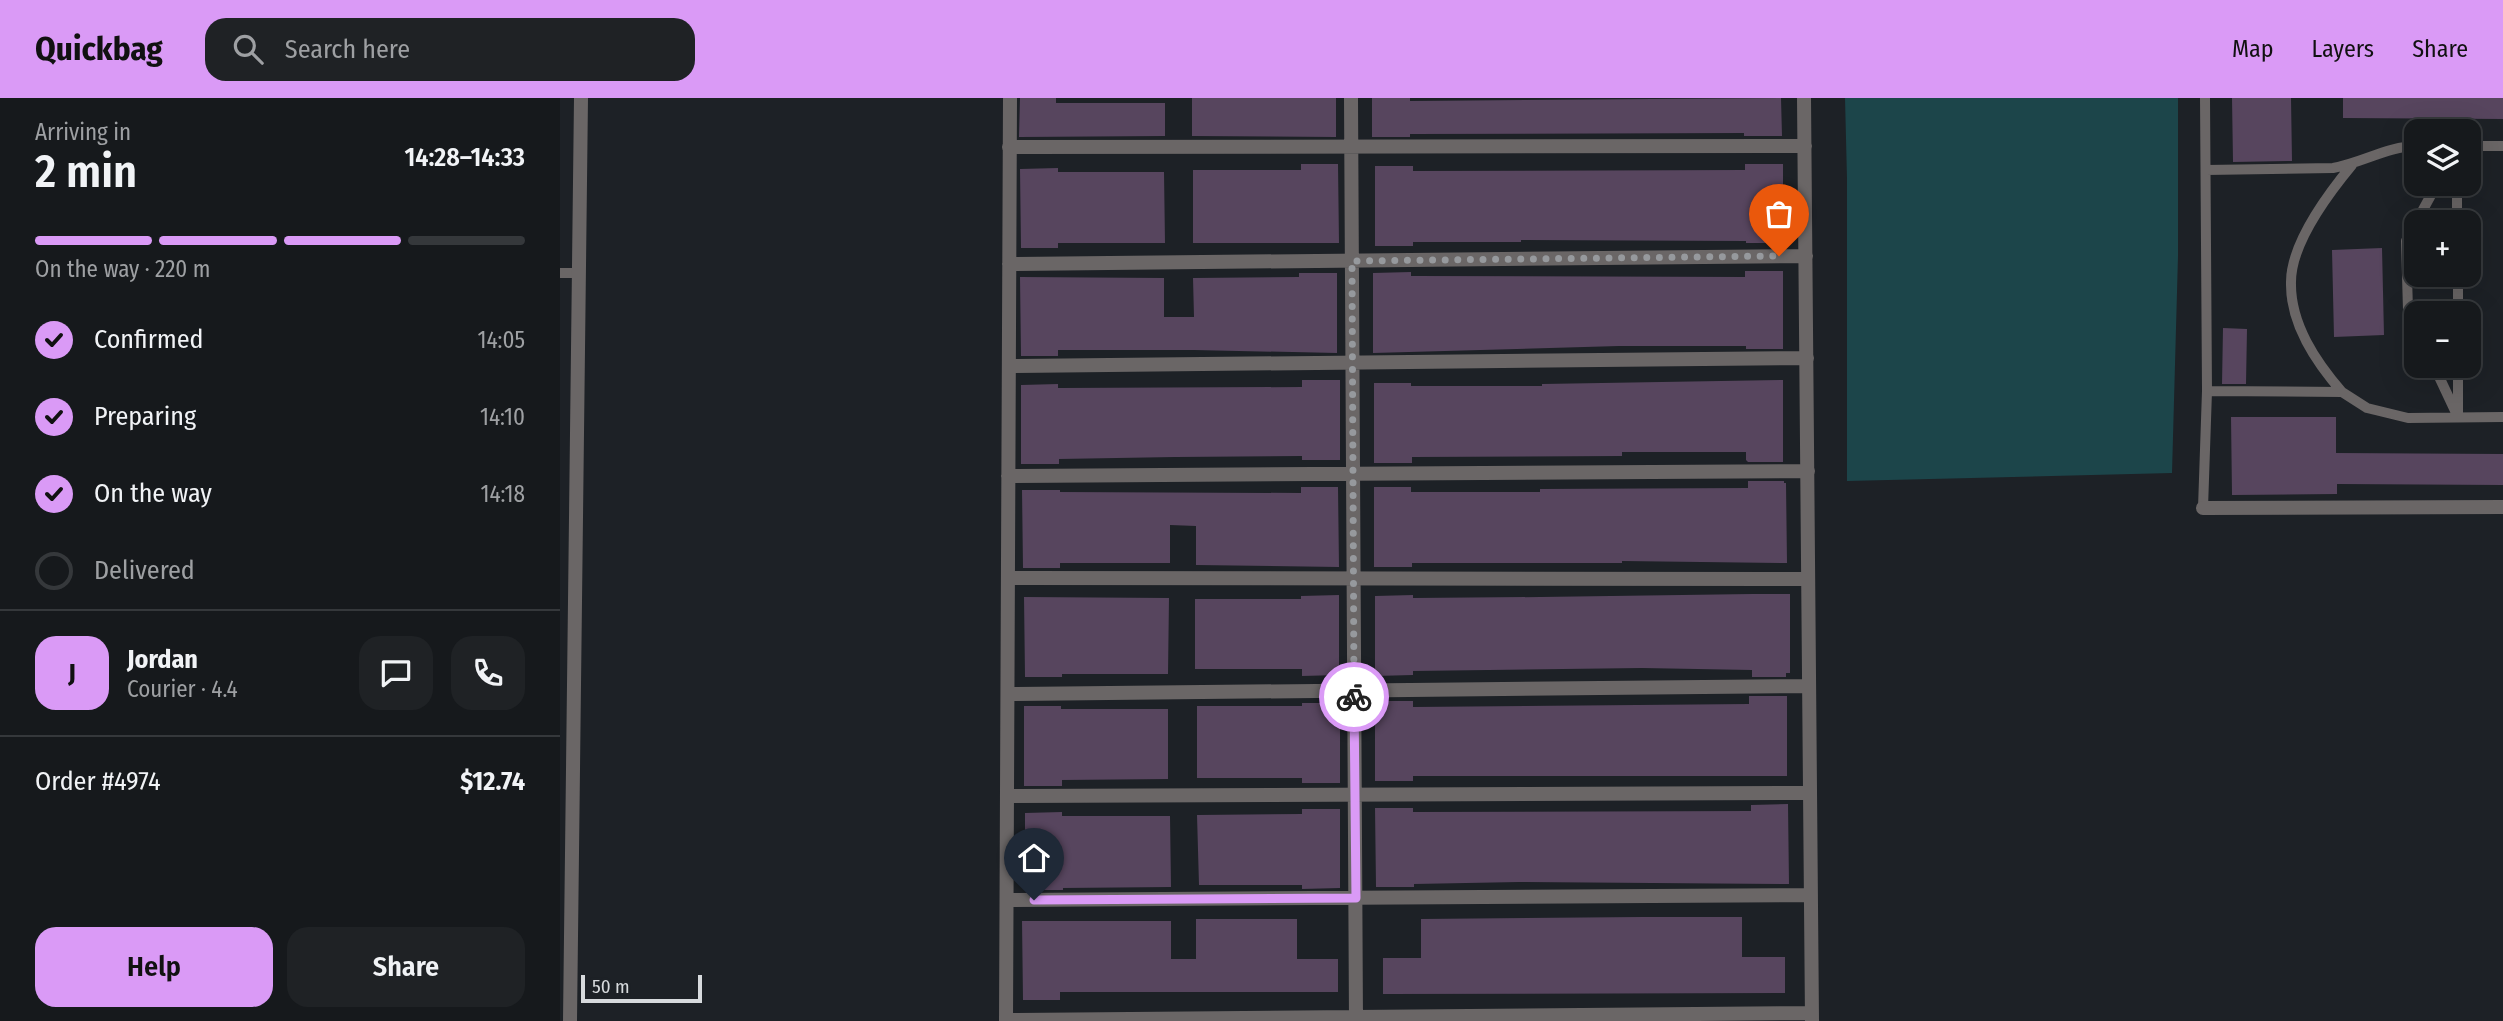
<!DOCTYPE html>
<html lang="en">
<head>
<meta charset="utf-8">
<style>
  :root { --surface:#16191c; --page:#1f2225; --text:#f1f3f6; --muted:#9ea0a3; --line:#35383b; --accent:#da9af6 }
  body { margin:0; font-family:"Fira Sans Condensed",sans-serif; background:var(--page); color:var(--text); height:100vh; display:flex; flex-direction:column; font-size:26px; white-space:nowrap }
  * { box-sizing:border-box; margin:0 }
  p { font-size:23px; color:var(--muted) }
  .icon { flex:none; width:38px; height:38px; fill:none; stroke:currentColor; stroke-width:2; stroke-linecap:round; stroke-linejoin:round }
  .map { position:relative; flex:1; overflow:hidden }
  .drawer { display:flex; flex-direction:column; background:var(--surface); width:560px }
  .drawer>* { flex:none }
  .tools { position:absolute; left:1844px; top:21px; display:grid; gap:14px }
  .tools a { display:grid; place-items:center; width:77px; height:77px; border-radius:14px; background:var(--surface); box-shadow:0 7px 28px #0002,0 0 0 2px var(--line); font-size:35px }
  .scale { position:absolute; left:21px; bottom:18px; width:121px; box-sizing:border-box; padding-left:7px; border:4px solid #d7dadd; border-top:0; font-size:19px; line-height:24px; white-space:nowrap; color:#d7dadd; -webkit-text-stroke:5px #1d2126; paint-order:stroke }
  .pin { position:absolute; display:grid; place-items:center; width:60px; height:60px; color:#fff; margin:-72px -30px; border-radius:50% 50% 50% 0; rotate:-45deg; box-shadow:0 0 7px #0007 }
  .pin .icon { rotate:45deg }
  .courier { position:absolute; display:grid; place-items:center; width:70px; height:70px; margin:-35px; border:5px solid #da9af6; border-radius:50%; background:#fff; color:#222; box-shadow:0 2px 9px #0007 }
  .summary em { font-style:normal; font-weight:600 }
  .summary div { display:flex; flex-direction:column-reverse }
  .summary { display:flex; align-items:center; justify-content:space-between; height:119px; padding:0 35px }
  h1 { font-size:46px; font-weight:600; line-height:52px }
  .bar { display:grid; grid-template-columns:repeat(4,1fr); gap:10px 7px; align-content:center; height:84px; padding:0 35px }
  .bar i { height:9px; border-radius:5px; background:var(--line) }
  .bar .selected { background:var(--accent) }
  .bar p { grid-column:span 4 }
  .line { display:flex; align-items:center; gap:18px; padding:0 35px; border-top:2px solid var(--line) }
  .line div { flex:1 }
  .round { display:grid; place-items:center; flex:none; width:74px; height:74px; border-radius:21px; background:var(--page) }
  ol { padding:0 35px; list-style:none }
  li { display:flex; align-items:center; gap:21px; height:77px }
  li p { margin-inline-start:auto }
  li .icon { padding:7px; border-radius:50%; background:var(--accent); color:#111; stroke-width:4 }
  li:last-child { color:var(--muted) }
  li i { width:38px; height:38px; border:4px solid var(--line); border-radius:50% }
  .primary-button { display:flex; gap:14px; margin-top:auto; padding:14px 35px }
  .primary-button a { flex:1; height:80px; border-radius:21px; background:var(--accent); color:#111; font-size:28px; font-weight:600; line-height:80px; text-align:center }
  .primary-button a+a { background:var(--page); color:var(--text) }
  header { display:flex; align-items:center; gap:42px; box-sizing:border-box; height:98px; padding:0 35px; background:var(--accent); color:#111 }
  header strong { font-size:33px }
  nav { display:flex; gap:38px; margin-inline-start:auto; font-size:24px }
  .search { width:490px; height:63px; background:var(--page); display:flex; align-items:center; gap:18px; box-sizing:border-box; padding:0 24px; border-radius:21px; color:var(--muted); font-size:26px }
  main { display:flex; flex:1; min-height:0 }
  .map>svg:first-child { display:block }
  .water { fill:#1c454a }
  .building { fill:#57455e }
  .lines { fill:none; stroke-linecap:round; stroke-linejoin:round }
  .lane { stroke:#6a6666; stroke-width:10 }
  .street { stroke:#6a6666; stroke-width:14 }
  .done { stroke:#96999d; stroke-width:7; stroke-dasharray:0 12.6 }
  .route { stroke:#da9af6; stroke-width:9 }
</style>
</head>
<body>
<header>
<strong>Quickbag</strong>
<div class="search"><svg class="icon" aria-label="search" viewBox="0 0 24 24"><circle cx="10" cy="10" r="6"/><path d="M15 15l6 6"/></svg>Search here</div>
<nav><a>Map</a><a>Layers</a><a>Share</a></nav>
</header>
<main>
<section class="drawer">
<div class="summary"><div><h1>2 min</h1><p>Arriving in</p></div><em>14:28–14:33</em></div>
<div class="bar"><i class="selected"></i><i class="selected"></i><i class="selected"></i><i></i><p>On the way · 220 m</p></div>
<ol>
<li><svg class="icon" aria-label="check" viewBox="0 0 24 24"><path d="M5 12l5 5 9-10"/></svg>Confirmed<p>14:05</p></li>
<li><svg class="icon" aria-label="check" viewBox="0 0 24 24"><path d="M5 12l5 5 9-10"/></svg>Preparing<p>14:10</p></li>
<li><svg class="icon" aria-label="check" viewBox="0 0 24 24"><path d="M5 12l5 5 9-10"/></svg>On the way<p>14:18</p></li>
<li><i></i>Delivered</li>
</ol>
<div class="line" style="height:126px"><b class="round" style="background:var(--accent);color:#111">J</b><div><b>Jordan</b><p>Courier · 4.4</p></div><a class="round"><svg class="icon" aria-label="chat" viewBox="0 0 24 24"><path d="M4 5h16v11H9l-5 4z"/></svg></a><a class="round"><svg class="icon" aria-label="phone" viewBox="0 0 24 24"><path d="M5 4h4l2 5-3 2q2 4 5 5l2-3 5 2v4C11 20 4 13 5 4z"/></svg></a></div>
<div class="line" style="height:91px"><div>Order #4974</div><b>$12.74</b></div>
<div class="primary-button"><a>Help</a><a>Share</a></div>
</section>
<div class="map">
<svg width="1943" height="923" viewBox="0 0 1943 923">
  <rect width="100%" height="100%" fill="#1d2126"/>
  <path class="water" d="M1285 0H1618V158L1612 375 1287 383V81Z"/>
  <path class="building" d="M460 0H496V5H605V38L459 39Z
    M632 0H776V39L632 38Z
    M812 0H850V3L1221 0 1222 38H1184V35L850 36V39H812Z
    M1672 0H1731L1732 63 1673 64Z
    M1783 0H1943V21L1783 20Z
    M741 66H778L779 145H633V72H741Z
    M1185 66H1223V145H1186V143L961 142V144H853V148H815V68H853V73L1185 72Z
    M498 70V74H604L605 145H498V150H461L460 71Z
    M1822 150 1824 237 1774 239 1772 152Z
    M1185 173H1223V251H1186V248H1059L813 255V175L851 174V178L1185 179Z
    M739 175H777V255L634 252H498V258H461L460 179 604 180V219H634L633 180 739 179Z
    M1663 230 1687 231 1686 286H1662Z
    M742 282H780V362H742V358L615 359 499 361V366H461V287L498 286V290L742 289Z
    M1223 282V364H1188L1186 362V354H1062V358L852 359V365H814V285H851V288H982V286Z
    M1671 319H1776V355L1943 356V387L1777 386V396L1672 397Z
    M1188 383H1224V385H1226L1227 465 1062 463V465H852V469H814V389H851V394H980V391L1188 390Z
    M741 389H778L779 469 636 467V428L610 427V465H500V470H463L462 392H500V394L741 395Z
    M1192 496H1230V575H1226V579H1192V572L1082 570 853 573V577L815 578V498L853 497V500L980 499Z
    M779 497V577L742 578V571H635V501H741V498Z
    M464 499 609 500 608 576H502V579H465Z
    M1189 598H1227V678H853V683H815V603H853V609L1189 606Z
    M742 605H780V685H742V680H637V608H742Z
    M464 608H501V611H608V681L502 682V688H464Z
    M1228 706 1229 786 959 784 854 786V789H816L815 710H853V714L1191 713V707Z
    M742 711H780V790L742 791V787H639L637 717 742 716Z
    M502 714V718H610L611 789 503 790V792H465V715Z
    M1081 819H1182V859H1225V895L823 896V860H861V821Z
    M636 821H737V861H778V894H500V902H463L462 823H611V861H636Z"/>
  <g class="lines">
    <path class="lane" d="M1909 48H1943
      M1646 72 1773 70C1802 65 1828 48 1857 48
      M1897 86V124
      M0 175H19
      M1898 177V215
      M1847 178 1898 179
      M1857 230 1848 212 1846 143 1877 86
      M1874 268 1898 319
      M1898 268V315
      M1647 293 1782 294 1807 310 1848 320 1943 319
      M1782 294C1756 264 1730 226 1731 184 1731 146 1768 96 1792 67
      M1643 410 1647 293 1645 0"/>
    <path class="street" d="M791 0 796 923
      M1244 0 1252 923
      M449 49 1245 48
      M449 166 1246 158
      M449 268 1247 260
      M448 378 1248 373
      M1643 410 1943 409
      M448 480 1248 481
      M448 596 1249 588
      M447 698 1250 695
      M447 802 1251 797
      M446 922 1252 915
      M10 923 21 0
      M446 923 450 0"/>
  </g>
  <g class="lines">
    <path class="done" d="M794 599 792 163 1219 158"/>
    <path class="route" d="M474 802 796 800 794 599"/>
  </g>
</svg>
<div class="tools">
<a><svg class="icon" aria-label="layers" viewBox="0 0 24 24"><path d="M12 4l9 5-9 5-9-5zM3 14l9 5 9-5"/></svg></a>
<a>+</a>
<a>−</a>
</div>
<div class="scale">50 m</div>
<div class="pin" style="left:1219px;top:158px;background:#ea580c"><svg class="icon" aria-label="bag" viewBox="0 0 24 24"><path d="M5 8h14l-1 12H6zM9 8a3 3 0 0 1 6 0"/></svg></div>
<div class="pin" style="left:474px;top:802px;background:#1f2937"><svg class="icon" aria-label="home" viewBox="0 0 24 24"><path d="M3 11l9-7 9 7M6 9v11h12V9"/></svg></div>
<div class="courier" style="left:794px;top:599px"><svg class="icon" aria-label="bike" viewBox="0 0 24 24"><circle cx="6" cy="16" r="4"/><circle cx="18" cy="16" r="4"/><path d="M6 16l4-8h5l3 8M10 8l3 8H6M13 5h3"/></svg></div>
</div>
</main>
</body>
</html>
